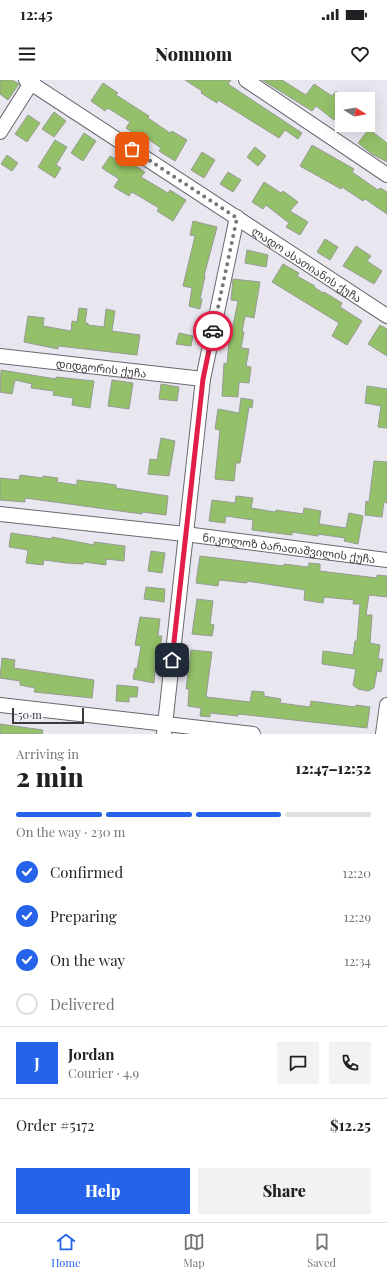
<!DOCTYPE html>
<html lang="en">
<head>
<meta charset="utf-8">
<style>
  :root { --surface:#fff; --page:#f2f2f2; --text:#202124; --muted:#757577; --line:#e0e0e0; --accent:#2563eb }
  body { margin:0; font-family:"Playfair Display","Noto Sans Georgian",serif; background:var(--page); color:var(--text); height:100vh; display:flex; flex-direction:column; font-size:15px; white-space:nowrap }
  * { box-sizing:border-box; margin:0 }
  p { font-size:13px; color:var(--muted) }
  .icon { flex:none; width:22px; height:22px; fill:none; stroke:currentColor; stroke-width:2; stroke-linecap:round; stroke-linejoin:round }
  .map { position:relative; height:654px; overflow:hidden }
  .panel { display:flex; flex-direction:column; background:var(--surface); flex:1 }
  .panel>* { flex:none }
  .needle { width:26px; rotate:101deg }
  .controls { position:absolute; left:335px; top:12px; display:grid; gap:8px }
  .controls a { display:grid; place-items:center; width:40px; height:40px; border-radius:0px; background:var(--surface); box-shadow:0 4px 16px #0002; font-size:20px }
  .scale { position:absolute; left:12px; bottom:10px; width:72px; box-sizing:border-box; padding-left:4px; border:2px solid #3a393c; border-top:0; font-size:11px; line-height:14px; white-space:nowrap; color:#3a393c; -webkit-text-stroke:3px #f6f4fc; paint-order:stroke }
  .pin { position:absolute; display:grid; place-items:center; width:34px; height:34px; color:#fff; margin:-17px; border-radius:8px; box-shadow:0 2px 6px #0006 }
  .courier { position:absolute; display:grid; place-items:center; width:40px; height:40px; margin:-20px; border:3px solid #e11d48; border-radius:50%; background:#fff; color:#222; box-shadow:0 1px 5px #0007 }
  .head em { font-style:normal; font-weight:800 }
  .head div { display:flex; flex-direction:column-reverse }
  .head { display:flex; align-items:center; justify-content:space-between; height:68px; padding:0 16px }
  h1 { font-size:26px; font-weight:800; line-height:30px }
  .bar { display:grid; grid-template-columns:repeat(4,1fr); gap:6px 4px; align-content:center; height:48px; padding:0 16px }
  .bar i { height:5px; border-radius:3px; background:var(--line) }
  .bar .current { background:var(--accent) }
  .bar p { grid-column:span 4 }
  .line { display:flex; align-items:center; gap:10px; padding:0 16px; border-top:1px solid var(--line) }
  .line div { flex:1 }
  .round { display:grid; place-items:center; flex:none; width:42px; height:42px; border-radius:0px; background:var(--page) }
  ol { padding:0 16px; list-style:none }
  li { display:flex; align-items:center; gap:12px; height:44px }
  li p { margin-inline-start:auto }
  li .icon { padding:4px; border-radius:50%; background:var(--accent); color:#fff; stroke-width:4 }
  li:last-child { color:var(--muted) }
  li i { width:22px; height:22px; border:2px solid var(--line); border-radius:50% }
  .action { display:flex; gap:8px; margin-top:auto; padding:8px 16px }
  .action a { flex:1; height:46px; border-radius:0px; background:var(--accent); color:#fff; font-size:16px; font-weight:800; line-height:46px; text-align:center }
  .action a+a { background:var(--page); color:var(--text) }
  .status { display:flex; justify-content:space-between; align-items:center; height:28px; padding:0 20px; background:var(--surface); direction:ltr }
  .status svg { height:11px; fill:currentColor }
  header { display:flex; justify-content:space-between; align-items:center; height:52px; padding:0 16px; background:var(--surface); font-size:18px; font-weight:800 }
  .tab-bar { display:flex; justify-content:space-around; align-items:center; height:56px; border-top:1px solid var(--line); background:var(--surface); font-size:11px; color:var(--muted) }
  .tab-bar a { display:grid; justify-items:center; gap:2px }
  .tab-bar .current { color:var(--accent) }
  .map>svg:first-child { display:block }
  .building { fill:#93c069; stroke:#979b94 }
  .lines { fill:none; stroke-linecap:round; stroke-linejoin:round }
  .minor-casing { stroke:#6a686f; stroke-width:16 }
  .minor { stroke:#fff; stroke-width:14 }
  .done { stroke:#77767b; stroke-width:4; stroke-dasharray:0 7.2 }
  .route { stroke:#e11d48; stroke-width:5 }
  .labels { text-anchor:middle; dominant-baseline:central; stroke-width:4; stroke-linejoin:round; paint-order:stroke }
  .street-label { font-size:11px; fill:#3a393c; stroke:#f6f4fc }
</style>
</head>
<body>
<div class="status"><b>12:45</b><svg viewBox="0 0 49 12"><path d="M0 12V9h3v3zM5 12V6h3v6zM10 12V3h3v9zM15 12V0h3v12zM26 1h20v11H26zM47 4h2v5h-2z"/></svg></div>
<header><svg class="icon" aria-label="menu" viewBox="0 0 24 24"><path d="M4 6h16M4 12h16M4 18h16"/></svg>Nomnom<svg class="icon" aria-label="heart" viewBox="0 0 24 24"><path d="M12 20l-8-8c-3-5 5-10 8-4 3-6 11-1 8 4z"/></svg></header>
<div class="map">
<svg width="387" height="654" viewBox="0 0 387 654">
  <rect width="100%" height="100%" fill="#e8e7ef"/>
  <path class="building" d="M0 0H12L19 4 8 20 0 14Z
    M185 0H231L228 4 302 53 298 59 285 50 279 58 218 20 217 23 201 13 202 11Z
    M262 0H282L306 15 314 4 332 16 336 11 342 16V30L334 40 316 26 312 31Z
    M103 3 118 13 116 15 149 36 148 38 170 53 172 51 187 60 175 81 159 71 161 68 138 52 136 55 126 48 130 42 108 28 105 31 91 21Z
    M54 32 66 41 54 57 42 49Z
    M28 35 40 43 27 62 15 54Z
    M369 49 387 63V82L372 74 358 63Z
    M84 53 96 61 83 81 71 73Z
    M55 60 67 67 56 85 61 88 55 98 38 87Z
    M312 65 354 89 352 92 378 110 380 108 387 112V134L365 119 363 121 342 107 341 109 300 86Z
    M255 67 266 76 258 86 247 77Z
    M202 72 215 80 204 98 191 90Z
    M7 75 18 83 12 91 1 84Z
    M110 76 127 86 129 82 145 92 141 97 168 113 170 110 186 120 173 141 157 131 159 128 132 112 129 116 114 107 119 99 102 88Z
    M228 92 241 100 233 112 220 104Z
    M264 102 281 113 283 111 298 122 290 131 308 142 300 155 286 147 289 143 266 125 263 129 252 122Z
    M193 141 217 147 204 196H205L200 219H202L200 229 189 226 192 208 183 206 195 156 190 155Z
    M325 159 338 167 330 180 317 172Z
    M356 166 371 176 367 181 382 191 374 204 343 186Z
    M247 170 268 175 266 187 245 183Z
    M283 184 299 193 297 196 315 206 314 207 323 213 324 212 342 223 340 227 362 241 347 265 332 256 339 243 272 202Z
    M233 199 260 202 254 238 245 236 242 252H244L241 268 249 269 246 286 251 287 249 303 239 302 238 317 222 316 224 283 227 284 230 250H232L238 221 231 220Z
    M79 228 87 229 85 243H88V245L104 247 106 229 115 231 112 251 140 255 137 275 58 266V269L24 262 28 236 44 238 43 246 71 251 72 241 77 242Z
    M380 245 387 249V276L368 264Z
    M179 253 193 256 191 266 176 264Z
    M1 290 56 299V297L94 301 90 328 72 325 73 318 53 315 54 311 31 308 32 304 15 300 12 314 0 312Z
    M112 300 133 303 129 329 108 326Z
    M161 304 179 307 177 321 159 319Z
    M367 306 387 309V348L378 347 381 326 365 323Z
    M241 318 253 320 252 328 249 327 240 383H236L234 401 215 399 220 350 215 349 218 329 239 333Z
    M161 358 175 361 169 396 148 394 150 379 157 380Z
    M374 381 387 382V423L384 422 382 437 365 435 366 421 369 422Z
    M20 395 43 398V396L58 398 57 402 77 405V400L102 403 116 405V408L168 416 166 435 142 432V434L25 418V422L0 420V398L19 400Z
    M236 416 253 418 251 428 275 432 276 430 303 434 304 428 321 431 319 444 346 448 349 433 363 436 358 464 344 461 345 458 318 454V456L292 452V455L252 450 253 440 226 436 225 443 209 441 212 420 235 423Z
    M11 453 52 459V457L94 465V462L125 466 124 481 106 479V485L84 482 83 484 66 483 44 480 43 485 26 483 28 470 9 467Z
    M151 471 165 473 162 493 148 491Z
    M200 476 284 486V484L308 487 309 483 320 484V491L377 498V495L387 496V517L369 515 366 535H372L370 563 380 565 378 579H383L381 592 377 591 374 608 368 611 358 609 353 605 356 589 322 584 323 571 353 575 355 561H357L360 524H353L354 520 324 517 323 523 304 520 305 510 247 501V503L219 500 218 506 196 503Z
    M146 507 165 509 164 522 144 519Z
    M197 519 213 521 210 544 214 545 212 556 192 554Z
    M140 537 160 539 158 556H162L160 568H157L154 603 133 599 135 588 137 589 141 566 135 565Z
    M191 570 212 572 206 617 250 622 252 611 264 612V616L281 619 280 623 310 627 311 621 355 627 356 625 370 627 367 648 238 634V636L210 633V637L200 636 201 628 188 626 189 609H186Z
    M2 578 15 580 14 588 94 600 92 618 34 612 35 608 20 605V601L0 598Z
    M117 605 138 607 137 617H129V622L116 621Z
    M0 644 43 650 42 654H0Z"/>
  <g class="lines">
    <defs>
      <g id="minor">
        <path id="s1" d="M26 0 387 236"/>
        <path d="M246 0 387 95"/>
        <path d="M0 52 33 0"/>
        <path id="s2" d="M0 276 203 299"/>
        <path id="s3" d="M0 434 185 454 387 480"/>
        <path d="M0 625 253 654"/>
        <path d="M164 654 203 299 237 137"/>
        <path d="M383 654 387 625"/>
      </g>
    </defs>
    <use href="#minor" class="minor-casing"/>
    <use href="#minor" class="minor"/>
  </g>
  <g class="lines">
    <path class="done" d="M132 69 237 138 213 251"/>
    <path class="route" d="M172 580 203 299 213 251"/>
  </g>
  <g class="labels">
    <g class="street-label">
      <text stroke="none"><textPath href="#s1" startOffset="336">ლადო ასათიანის ქუჩა</textPath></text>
      <text stroke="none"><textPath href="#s2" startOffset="102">დიდგორის ქუჩა</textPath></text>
      <text stroke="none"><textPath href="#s3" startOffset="291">ნიკოლოზ ბარათაშვილის ქუჩა</textPath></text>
    </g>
  </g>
</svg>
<div class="controls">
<a><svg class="needle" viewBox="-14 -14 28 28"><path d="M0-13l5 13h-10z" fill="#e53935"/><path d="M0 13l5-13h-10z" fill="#757577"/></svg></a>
</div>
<div class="scale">50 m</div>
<div class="pin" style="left:132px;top:69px;background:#ea580c"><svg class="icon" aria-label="bag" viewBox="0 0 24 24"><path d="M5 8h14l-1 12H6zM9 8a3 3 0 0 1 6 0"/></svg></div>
<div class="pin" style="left:172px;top:580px;background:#1f2937"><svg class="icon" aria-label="home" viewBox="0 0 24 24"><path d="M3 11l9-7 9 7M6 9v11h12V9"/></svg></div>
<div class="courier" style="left:213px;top:251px"><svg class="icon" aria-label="car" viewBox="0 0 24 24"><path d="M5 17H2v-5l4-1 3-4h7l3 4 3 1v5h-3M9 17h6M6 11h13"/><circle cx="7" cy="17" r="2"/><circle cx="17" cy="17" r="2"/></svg></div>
</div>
<section class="panel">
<div class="head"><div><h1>2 min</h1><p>Arriving in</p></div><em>12:47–12:52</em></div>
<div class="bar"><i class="current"></i><i class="current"></i><i class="current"></i><i></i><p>On the way · 230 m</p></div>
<ol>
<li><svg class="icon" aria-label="check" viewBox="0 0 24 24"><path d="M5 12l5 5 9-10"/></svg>Confirmed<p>12:20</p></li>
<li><svg class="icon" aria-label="check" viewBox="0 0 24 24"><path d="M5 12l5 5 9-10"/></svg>Preparing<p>12:29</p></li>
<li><svg class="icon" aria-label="check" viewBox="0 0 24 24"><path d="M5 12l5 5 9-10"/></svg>On the way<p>12:34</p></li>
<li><i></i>Delivered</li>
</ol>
<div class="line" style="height:72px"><b class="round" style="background:var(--accent);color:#fff">J</b><div><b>Jordan</b><p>Courier · 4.9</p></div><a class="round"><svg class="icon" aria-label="chat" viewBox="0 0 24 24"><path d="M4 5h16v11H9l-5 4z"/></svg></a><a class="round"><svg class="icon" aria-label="phone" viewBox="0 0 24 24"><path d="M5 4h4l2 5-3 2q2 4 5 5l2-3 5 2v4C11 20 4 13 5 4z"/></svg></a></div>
<div class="line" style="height:52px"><div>Order #5172</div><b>$12.25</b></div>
<div class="action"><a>Help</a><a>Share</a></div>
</section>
<nav class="tab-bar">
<a class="current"><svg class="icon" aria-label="home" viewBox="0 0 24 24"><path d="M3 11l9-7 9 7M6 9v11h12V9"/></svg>Home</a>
<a><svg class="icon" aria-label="map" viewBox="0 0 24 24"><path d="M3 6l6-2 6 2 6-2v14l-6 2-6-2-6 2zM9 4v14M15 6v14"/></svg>Map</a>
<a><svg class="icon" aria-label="saved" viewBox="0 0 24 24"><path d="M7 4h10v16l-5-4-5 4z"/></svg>Saved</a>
</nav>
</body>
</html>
